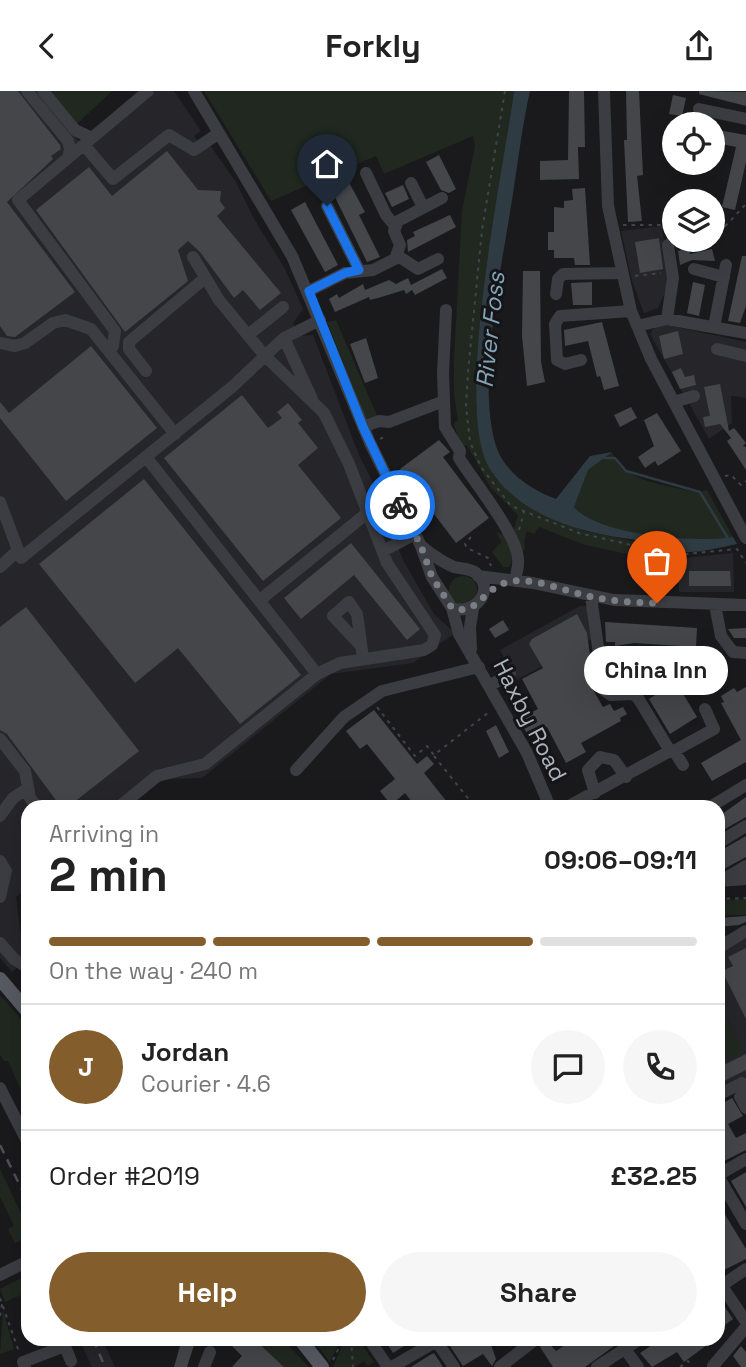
<!DOCTYPE html>
<html lang="en">
<head>
<meta charset="utf-8">
<style>
  :root { --surface:#fff; --page:#f6f6f6; --text:#222; --muted:#767676; --line:#e0e0e0; --accent:#835d2b }
  body { margin:0; font-family:"Space Grotesk",sans-serif; background:var(--page); color:var(--text); height:100vh; display:flex; flex-direction:column; font-size:26px; white-space:nowrap }
  * { box-sizing:border-box; margin:0 }
  p { font-size:23px; color:var(--muted) }
  .icon { flex:none; width:38px; height:38px; fill:none; stroke:currentColor; stroke-width:2; stroke-linecap:round; stroke-linejoin:round }
  .map { position:relative; flex:1; overflow:hidden }
  .sheet { position:absolute; left:21px; top:709px; width:704px; height:546px; display:flex; flex-direction:column; background:var(--surface); border-radius:21px; box-shadow:0 7px 28px #0002 }
  .sheet>* { flex:none }
  .controls { position:absolute; left:662px; top:21px; display:grid; gap:14px }
  .controls a { display:grid; place-items:center; width:63px; height:63px; border-radius:50%; background:var(--surface); box-shadow:0 7px 28px #0002; font-size:35px }
  .pin { position:absolute; display:grid; place-items:center; width:60px; height:60px; color:#fff; margin:-72px -30px; border-radius:50% 50% 50% 0; rotate:-45deg; box-shadow:0 0 7px #0007 }
  .pin .icon { rotate:45deg }
  .courier { position:absolute; display:grid; place-items:center; width:70px; height:70px; margin:-35px; border:5px solid #1a73e8; border-radius:50%; background:#fff; color:#222; box-shadow:0 2px 9px #0007 }
  .bubble { position:absolute; height:49px; border-radius:24px; background:var(--surface); box-shadow:0 7px 28px #0002; font-size:23px; font-weight:700; line-height:49px; text-align:center }
  .head em { font-style:normal; font-weight:700 }
  .head div { display:flex; flex-direction:column-reverse }
  .head { display:flex; align-items:center; justify-content:space-between; height:119px; padding:0 28px }
  h1 { font-size:46px; font-weight:700; line-height:52px }
  .bar { display:grid; grid-template-columns:repeat(4,1fr); gap:10px 7px; align-content:center; height:84px; padding:0 28px }
  .bar i { height:9px; border-radius:5px; background:var(--line) }
  .bar .selected { background:var(--accent) }
  .bar p { grid-column:span 4 }
  .line { display:flex; align-items:center; gap:18px; padding:0 28px; border-top:2px solid var(--line) }
  .line div { flex:1 }
  .round { display:grid; place-items:center; flex:none; width:74px; height:74px; border-radius:37px; background:var(--page) }
  .primary-button { display:flex; gap:14px; margin-top:auto; padding:14px 28px }
  .primary-button a { flex:1; height:80px; border-radius:42px; background:var(--accent); color:#fff; font-size:28px; font-weight:700; line-height:80px; text-align:center }
  .primary-button a+a { background:var(--page); color:var(--text) }
  header { display:flex; justify-content:space-between; align-items:center; height:91px; padding:0 28px; background:var(--surface); font-size:32px; font-weight:700 }
  .map>svg:first-child { display:block }
  .built { fill:#26262a }
  .green { fill:#202820 }
  .water { fill:#2f3b42 }
  .lines { fill:none; stroke-linecap:round; stroke-linejoin:round }
  .stream { stroke:#2f3b42; stroke-width:2.5 }
  .building { fill:#44464a }
  .path { stroke:#414449; stroke-width:2; stroke-dasharray:3.5 5; stroke-linecap:butt }
  .minor { stroke:#3b3d42; stroke-width:12 }
  .major { stroke:#575a61; stroke-width:14 }
  .rail { stroke:#4e5157; stroke-width:2.5; stroke-dasharray:9 7; stroke-linecap:butt }
  .done { stroke:#797d85; stroke-width:7; stroke-dasharray:0 12.6 }
  .route { stroke:#1a73e8; stroke-width:9 }
  .labels { text-anchor:middle; dominant-baseline:central; stroke-width:6; stroke-linejoin:round; paint-order:stroke }
  .street-label { font-size:23px; fill:#acb3bd; stroke:#151518 }
  .water-label { font-size:24px; font-style:italic; fill:#83a4b8; stroke:#151518 }
</style>
</head>
<body>
<header><svg class="icon" aria-label="back" viewBox="0 0 24 24"><path d="M15 5l-7 7 7 7"/></svg>Forkly<svg class="icon" aria-label="share" viewBox="0 0 24 24"><path d="M12 15V3M7 8l5-5 5 5M5 13v7h14v-7"/></svg></header>
<div class="map">
<svg width="746" height="1276" viewBox="0 0 746 1276">
  <rect width="100%" height="100%" fill="#1a1a1d"/>
  <path class="built" d="M0 0H38L85 57 156 0H174L201 40 194 45 204 58 210 54 236 91 253 126 285 178 303 218 293 232 298 245 313 244 359 364 396 437 393 444 403 469 434 523 455 542 413 572 331 583 202 687 164 688 129 716H28V797L16 806 24 870 12 881 0 867Z
    M662 135 669 192 658 217 644 222 632 190 621 140Z
    M667 234 746 251V307L731 305 732 332 709 348 650 243 655 236Z
    M733 462 734 501H679V474L684 467Z
    M580 515H589L594 547 504 596 496 580 508 575 500 559Z
    M746 845V995L718 1009V862Z
    M79 1248H102L115 1276H92Z"/>
  <path class="green" d="M49 0H112L76 34Z
    M204 0H514L481 231 476 315 490 377 516 407 546 425 585 440 685 461 679 474 585 454 539 436 534 443 527 440 524 450 525 459H511L512 470 509 476H503L492 461 501 451 496 440 500 443 513 440 518 424 491 397 467 354 461 358 454 333 458 329 454 303V269L462 119 475 56 473 45 384 83 376 65 271 110Z
    M336 229 378 327 367 332 327 231Z
    M612 361C622 392 670 394 698 402L707 399 733 446C692 452 605 447 574 416L588 379Z
    M449 499a14 14 0 1 1 28 0a14 14 0 1 1-28 0Z
    M746 808V824H718V810Z
    M0 904 28 936V1015L8 970H4L0 964Z
    M718 907 744 960 718 972Z
    M0 1078 28 1137V1146L15 1152 8 1138 14 1135 0 1106Z
    M28 1184V1201L5 1211 0 1198Z
    M3 1219 14 1258 0 1263Z
    M253 1248H282L309 1276H284Z
    M312 1248H341L330 1271Z
    M345 1248H358L374 1271 368 1275 364 1270 355 1276H333Z"/>
  <path class="water" d="M514 0H530C521 40 517 80 510 121 500 185 476 297 497 358 506 382 533 400 556 408L590 365 612 361 588 379 574 416C600 445 695 452 733 446L737 453C721 456 701 462 685 461 664 459 643 449 623 447 574 440 517 422 490 378 452 317 504 78 514 0Z"/>
  <g class="lines">
    <path class="stream" d="M603 367H615L626 380 700 401 729 449"/>
  </g>
  <path class="building" d="M0 0H18L60 54 61 58 51 65 53 68 7 111 75 201 15 246 7 245 0 235Z
    M569 0H584L585 56H578L579 88 540 89V70L568 69Z
    M626 0H639L643 84 637 85 642 130 628 131 624 49H627Z
    M699 0 746 1V15L699 3Z
    M673 4 686 7 682 25 669 23Z
    M712 38 746 44V71L735 119 722 116 736 56 712 51Z
    M167 60 198 99 221 100 220 110 225 117 217 125 281 202 260 219 243 199 234 207 200 161 188 150 178 159 188 190 125 241 36 119 89 76 112 105Z
    M439 64 456 98 449 102 441 99 426 71Z
    M346 86 365 121 359 124 380 166 370 170 367 171 329 94Z
    M403 94 409 108 392 116 385 102Z
    M585 97 590 174H575L574 167H554V159H548V141H554V116L564 117V110L573 109 572 98Z
    M305 111 338 174 325 181 291 119Z
    M450 124 456 136 408 161 407 149 415 145 413 141Z
    M659 147 663 178 640 182 635 151Z
    M689 157 690 163 712 158 715 170 692 169 680 174 678 160Z
    M742 165H746V215L740 232 728 230Z
    M442 178 447 187 415 204 412 199 406 203 404 199 378 207 370 209 369 206 335 221 329 208 337 203 339 207 363 193 365 199 389 189 396 193 408 187 411 194Z
    M523 180H540L541 271 545 291 527 295 522 245Z
    M592 191V214H573L571 192Z
    M693 191 705 194 699 225 687 222Z
    M602 231 619 295 604 299 600 285 597 286 588 250 565 255 564 239Z
    M678 240 683 263 664 268 659 245Z
    M366 247 378 287 365 292 350 253Z
    M91 255 157 337 66 410 0 327V311L9 322Z
    M681 277 685 286 694 284 696 294 680 298 672 281Z
    M720 293 729 340 734 337 746 352 743 355 746 356V379L727 350 731 347 720 333 705 336 703 326 710 325 704 296Z
    M242 304 268 337 282 327 277 321 288 312 302 329 298 332 318 357 298 374 341 427 263 490 164 367Z
    M631 316 637 327 620 336 614 324Z
    M657 322 681 360 658 375 655 370 645 377 638 366 654 355 644 329Z
    M439 349 450 361 443 366 489 427 456 452 400 378Z
    M144 388 301 584 240 633 178 557 135 592 39 473Z
    M351 452 420 538 407 549 354 484 301 528 284 507Z
    M689 480H730L731 495H689Z
    M26 516 139 660 68 716H61L7 643 0 639V536Z
    M577 523 587 542 590 565 588 566 594 589 589 592 603 616 610 613 614 620 623 616 627 623 620 627 621 630 581 652 586 661 566 672 547 636 529 646 519 628 538 618 522 588 543 577 529 553 532 548Z
    M503 529 509 539 495 547 489 538Z
    M605 531 697 537 696 556 634 552 615 555V551H606Z
    M746 537V547H734L728 538Z
    M712 563 720 573 695 591 688 580Z
    M676 591 697 626 670 643 649 608Z
    M746 596V671L712 690 701 672 741 649 721 612 724 611 721 605 734 597 737 601Z
    M374 619 417 673 427 665 434 673 424 682 451 716H416L405 702 391 714 380 700 395 688 367 653 360 658 346 640Z
    M496 634 509 661 499 667 486 640Z
    M746 706V726L718 742V726Z
    M746 745V766L722 779 718 771V761Z
    M746 825V831L739 834 718 836V827Z
    M746 857V928L722 880 733 875 728 866Z
    M746 963V979L718 993V977Z
    M732 1007 743 1025 728 1033 736 1047 746 1042V1059L722 1071 718 1061V1015Z
    M746 1081V1116L731 1090Z
    M718 1112 746 1158V1168L720 1181 718 1180Z
    M718 1206 733 1228 718 1239Z
    M182 1248H196L187 1276H174Z
    M225 1248H243L251 1255 256 1250 284 1276H232L242 1265Z
    M384 1248H415L393 1262Z
    M463 1248H489L496 1268 492 1275 483 1263 463 1275 450 1255Z
    M545 1248 556 1260 574 1248H624L585 1276H553L540 1256Z
    M661 1248H715L684 1271 677 1261 652 1276 640 1262Z
    M741 1255 746 1261V1276H741L733 1265Z
    M434 1262 443 1276H411L430 1264Z"/>
  <g class="lines">
    <path class="path" d="M505 0 482 139 468 281 466 315 470 351 481 376 511 415 579 442 675 464 737 458 746 472
      M623 134H674
      M712 143 717 144 746 113
      M635 185 661 182
      M380 348 387 344
      M725 385 731 384 741 394 746 390
      M519 439 524 421
      M471 446 465 453 467 457 488 467 491 475
      M377 616 415 665 427 655 434 664 489 621
      M434 665 475 716
      M718 808 746 807
      M0 1207 19 1261
      M0 1225 2 1213
      M351 1248 353 1276
      M333 1269 343 1248
      M680 1276 688 1270 692 1276"/>
    <path class="minor" d="M27 0 68 50 70 58 68 67
      M43 0 75 39 92 47
      M194 0 292 165 370 352 421 455 432 486 452 517 459 543 527 662 550 716
      M604 0 608 115 631 220 651 268 746 447
      M699 18 746 28
      M84 54 113 88 169 44 194 59 219 42
      M366 82 386 124 395 135
      M411 92 423 116
      M327 115 359 179
      M398 165 418 178 438 168
      M694 178 724 186
      M309 200 345 182 373 179 395 168 400 154 394 140 398 130 442 107
      M556 203 558 188 563 183 621 182
      M446 219 443 282 445 336 460 360 459 367C474 391 517 443 518 468 519 475 516 483 515 490
      M667 228 673 187 668 154
      M637 235 667 228 746 242
      M714 236 726 174
      M248 244 283 216
      M284 247 312 308
      M0 252 15 255 25 252 53 232 65 229 91 238 175 343
      M717 258 746 265
      M109 260 113 255 115 240 18 109 148 0
      M581 269 565 273 557 269 555 233 560 225 631 220
      M146 280 129 258V251L205 187
      M674 311 694 305
      M363 336 379 330 389 331 444 310
      M146 366 317 583
      M0 411 21 467 232 296 284 247 320 229
      M421 455C431 463 442 471 454 476 462 478 469 477 476 482 497 500 473 525 452 517
      M383 460 415 443
      M0 476 16 461
      M478 485 533 492 614 509 746 514
      M591 506 604 599 611 604 633 603 638 607 670 660
      M260 509 366 423
      M715 514 721 545 733 561 746 562
      M360 554 333 525 349 511 357 523 363 567
      M471 558 470 536 473 517
      M489 595 510 583
      M0 648 25 680 30 707 37 716
      M674 660 714 638 705 618
      M296 679 344 626 382 600 479 576
      M595 702 588 679 600 666 614 669 626 686
      M119 716 157 685 205 673 317 583 340 572 424 559 432 554 435 544 387 472 349 373 324 322 265 265 219 209 193 166
      M567 716 670 660H674L683 674
      M710 716 746 694
      M0 725 13 707 27 698
      M718 752 746 735
      M0 770 6 780 0 806
      M726 787 746 775
      M718 790 746 788
      M0 852 14 868 28 877
      M718 857 746 840
      M0 997 28 1052
      M746 1000 740 1006 746 1017
      M718 1004 742 992
      M718 1084 746 1068
      M718 1085 746 1133
      M0 1184 28 1170
      M718 1189 746 1231
      M718 1197 746 1178
      M62 1248 71 1270
      M369 1248 388 1276
      M435 1248 454 1276
      M625 1258 638 1276
      M713 1275 746 1236
      M25 1276 23 1271 65 1255
      M204 1276 210 1261
      M392 1276 440 1248
      M500 1276 536 1248
      M597 1276 640 1248"/>
    <path class="major" d="M0 888 28 921
      M300 1248 322 1276"/>
    <path class="rail" d="M0 1054 28 1111
      M93 1248 105 1276"/>
  </g>
  <g class="lines">
    <path class="done" d="M400 414 421 455 432 486 452 517C479 526 482 495 512 490 537 487 567 501 592 506 613 510 635 512 657 512"/>
    <path class="route" d="M327 115 359 179 345 182 309 200 363 336 400 414"/>
  </g>
  <g class="labels">
    <g class="street-label">
      <text transform="translate(530 629) rotate(63)">Haxby Road</text>
    </g>
    <g class="water-label">
      <text transform="translate(490 239) rotate(-84)">River Foss</text>
    </g>
  </g>
</svg>
<div class="controls">
<a><svg class="icon" aria-label="locate" viewBox="0 0 24 24"><circle cx="12" cy="12" r="6"/><path d="M12 2v4M12 18v4M2 12h4M18 12h4"/></svg></a>
<a><svg class="icon" aria-label="layers" viewBox="0 0 24 24"><path d="M12 4l9 5-9 5-9-5zM3 14l9 5 9-5"/></svg></a>
</div>
<div class="pin" style="left:657px;top:512px;background:#ea580c"><svg class="icon" aria-label="bag" viewBox="0 0 24 24"><path d="M5 8h14l-1 12H6zM9 8a3 3 0 0 1 6 0"/></svg></div>
<div class="pin" style="left:327px;top:115px;background:#1f2937"><svg class="icon" aria-label="home" viewBox="0 0 24 24"><path d="M3 11l9-7 9 7M6 9v11h12V9"/></svg></div>
<div class="courier" style="left:400px;top:414px"><svg class="icon" aria-label="bike" viewBox="0 0 24 24"><circle cx="6" cy="16" r="4"/><circle cx="18" cy="16" r="4"/><path d="M6 16l4-8h5l3 8M10 8l3 8H6M13 5h3"/></svg></div>
<div class="bubble" style="left:584px;top:555px;width:144px">China Inn</div>
<section class="sheet">
<div class="head"><div><h1>2 min</h1><p>Arriving in</p></div><em>09:06–09:11</em></div>
<div class="bar"><i class="selected"></i><i class="selected"></i><i class="selected"></i><i></i><p>On the way · 240 m</p></div>
<div class="line" style="height:126px"><b class="round" style="background:var(--accent);color:#fff">J</b><div><b>Jordan</b><p>Courier · 4.6</p></div><a class="round"><svg class="icon" aria-label="chat" viewBox="0 0 24 24"><path d="M4 5h16v11H9l-5 4z"/></svg></a><a class="round"><svg class="icon" aria-label="phone" viewBox="0 0 24 24"><path d="M5 4h4l2 5-3 2q2 4 5 5l2-3 5 2v4C11 20 4 13 5 4z"/></svg></a></div>
<div class="line" style="height:91px"><div>Order #2019</div><b>£32.25</b></div>
<div class="primary-button"><a>Help</a><a>Share</a></div>
</section>
</div>
</body>
</html>
